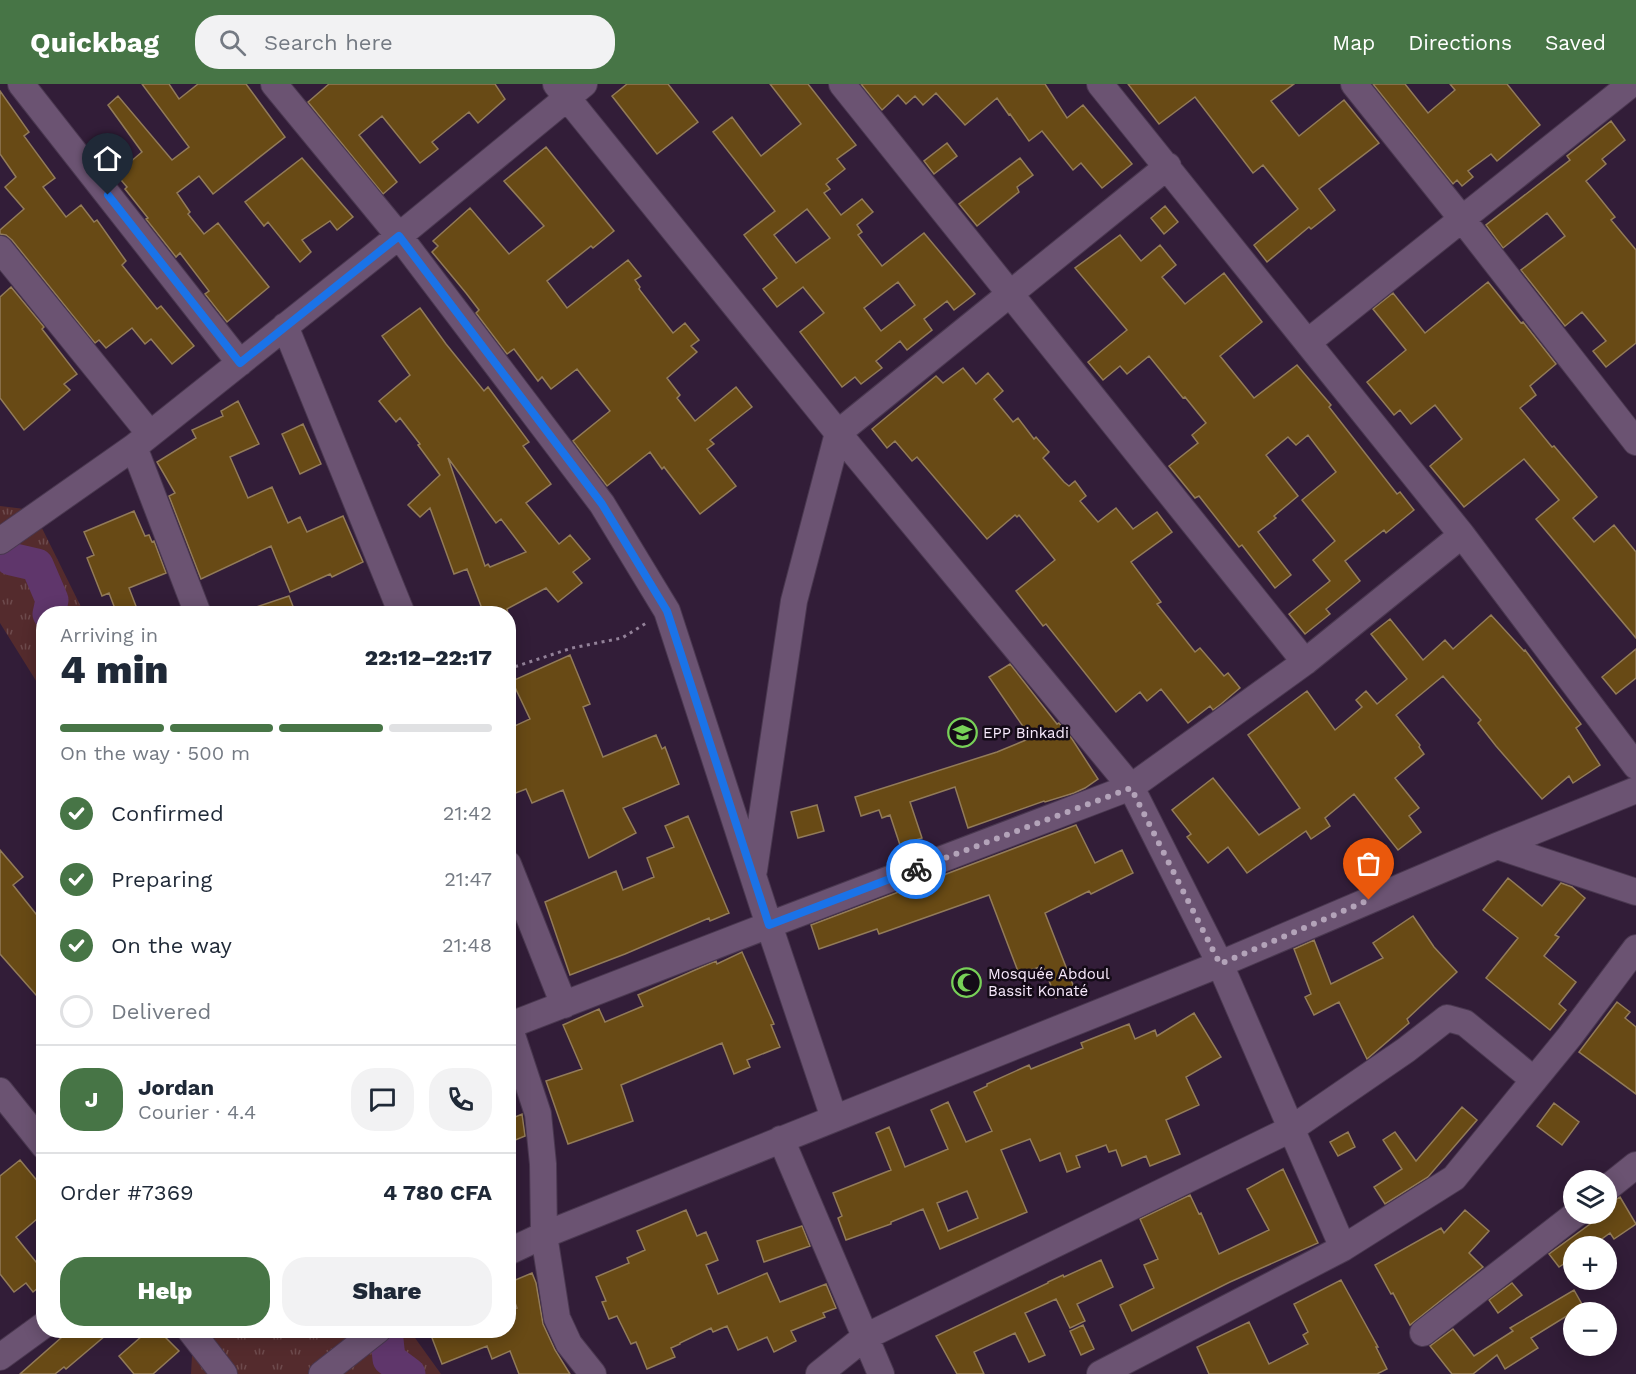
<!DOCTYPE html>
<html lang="en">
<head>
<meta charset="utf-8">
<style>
  :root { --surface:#fff; --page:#f2f2f3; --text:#1f2937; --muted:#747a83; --line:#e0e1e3; --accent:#477546 }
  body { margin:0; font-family:"Work Sans",sans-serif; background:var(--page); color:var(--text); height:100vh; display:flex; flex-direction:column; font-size:22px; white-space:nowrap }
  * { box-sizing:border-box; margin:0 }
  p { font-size:20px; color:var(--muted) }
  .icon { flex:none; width:33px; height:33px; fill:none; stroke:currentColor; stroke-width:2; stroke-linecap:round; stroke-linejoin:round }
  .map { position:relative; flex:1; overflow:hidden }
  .side { position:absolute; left:36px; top:522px; width:480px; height:732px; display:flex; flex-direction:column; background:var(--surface); border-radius:24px; box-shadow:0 3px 15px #0003 }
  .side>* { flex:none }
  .tools { position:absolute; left:1563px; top:1086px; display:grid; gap:12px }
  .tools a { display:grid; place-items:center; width:54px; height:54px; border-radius:50%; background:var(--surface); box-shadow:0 3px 15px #0003; font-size:30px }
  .pin { position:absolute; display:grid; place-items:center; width:51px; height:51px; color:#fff; margin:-62px -26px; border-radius:50% 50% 50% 0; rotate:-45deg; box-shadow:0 0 6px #0007 }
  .pin .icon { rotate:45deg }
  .courier { position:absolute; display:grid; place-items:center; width:60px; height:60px; margin:-30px; border:4px solid #1a73e8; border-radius:50%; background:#fff; color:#222; box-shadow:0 2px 8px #0007 }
  .headline em { font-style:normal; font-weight:800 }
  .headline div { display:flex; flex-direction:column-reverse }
  .headline { display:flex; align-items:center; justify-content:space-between; height:102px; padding:0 24px }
  h1 { font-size:39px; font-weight:800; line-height:45px }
  .bar { display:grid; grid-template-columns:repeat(4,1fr); gap:9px 6px; align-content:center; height:72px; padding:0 24px }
  .bar i { height:8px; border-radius:4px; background:var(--line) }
  .bar .selected { background:var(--accent) }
  .bar p { grid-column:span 4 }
  .line { display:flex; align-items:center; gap:15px; padding:0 24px; border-top:2px solid var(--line) }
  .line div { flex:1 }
  .round { display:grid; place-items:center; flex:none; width:63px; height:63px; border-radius:24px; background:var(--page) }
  ol { padding:0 24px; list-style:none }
  li { display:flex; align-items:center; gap:18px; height:66px }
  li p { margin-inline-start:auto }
  li .icon { padding:6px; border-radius:50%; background:var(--accent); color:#fff; stroke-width:4 }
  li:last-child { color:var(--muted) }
  li i { width:33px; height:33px; border:3px solid var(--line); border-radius:50% }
  .button { display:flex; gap:12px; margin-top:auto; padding:12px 24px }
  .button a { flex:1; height:69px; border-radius:24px; background:var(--accent); color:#fff; font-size:24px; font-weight:800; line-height:69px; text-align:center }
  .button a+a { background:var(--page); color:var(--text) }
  header { display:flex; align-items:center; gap:36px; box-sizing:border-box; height:84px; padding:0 30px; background:var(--accent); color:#fff }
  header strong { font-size:28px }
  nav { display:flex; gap:33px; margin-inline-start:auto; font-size:21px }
  .search { width:420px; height:54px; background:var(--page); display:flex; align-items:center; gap:15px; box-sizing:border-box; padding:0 21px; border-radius:24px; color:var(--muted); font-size:22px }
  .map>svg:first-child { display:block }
  .grass { fill:url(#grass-tufts) }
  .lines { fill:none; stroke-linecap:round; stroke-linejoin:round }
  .river { stroke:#5f366b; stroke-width:33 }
  .building { fill:#684a15; stroke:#927b59; stroke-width:1.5; fill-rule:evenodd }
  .minor-casing { stroke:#4a3850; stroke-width:28 }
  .path { stroke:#938299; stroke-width:3; stroke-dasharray:3 4.5; stroke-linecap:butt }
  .minor { stroke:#6b5372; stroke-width:26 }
  .done { stroke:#b3a3b9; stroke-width:6; stroke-dasharray:0 10.8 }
  .route { stroke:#1a73e8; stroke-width:8 }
  .labels { text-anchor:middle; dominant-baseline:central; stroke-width:5; stroke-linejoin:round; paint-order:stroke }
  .poi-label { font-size:15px; fill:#f9ebfe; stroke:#140b17; text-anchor:start }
</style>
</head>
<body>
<header>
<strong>Quickbag</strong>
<div class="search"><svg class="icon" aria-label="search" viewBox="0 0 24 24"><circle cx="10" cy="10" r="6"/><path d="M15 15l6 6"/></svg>Search here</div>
<nav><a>Map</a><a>Directions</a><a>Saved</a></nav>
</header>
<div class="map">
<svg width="1636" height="1290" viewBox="0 0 1636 1290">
  <defs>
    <pattern id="grass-tufts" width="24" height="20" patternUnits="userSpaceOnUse" patternTransform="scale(1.5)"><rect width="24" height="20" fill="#542b2d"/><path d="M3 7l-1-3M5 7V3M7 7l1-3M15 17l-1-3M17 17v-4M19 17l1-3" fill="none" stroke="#6d4a4c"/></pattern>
  </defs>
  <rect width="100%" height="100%" fill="#321d38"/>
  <path class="grass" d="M0 422 33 426 84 529 44 530 43 608 0 539Z
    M225 1246 410 1247 441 1290H191L192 1272Z"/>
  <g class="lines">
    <path class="river" d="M11 475 37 481 52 516 49 530
      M386 1246 389 1275 409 1290"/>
  </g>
  <path class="building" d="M142 0H169L179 15 198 0H246L285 53 213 110 199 92 177 109 190 128 188 130 204 150 218 139 269 203 227 238 205 210 209 207 180 169 176 173 146 135 148 134 125 105 127 103 116 90 142 68 108 21 118 12 172 76 189 63Z
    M329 0H495L505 15 478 39 469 28 432 58 438 65 420 79 382 32 359 51 397 98 383 110 308 18Z
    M627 0H668L698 38 657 70 612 12Z
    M770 0H808L856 61 837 75 845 85 826 100 830 105 824 109 841 131 862 115 873 128 857 141 862 148 858 151 882 182 924 149 975 210 954 226 947 217 924 235 932 246 907 266 900 257 876 277 882 284 861 300 855 293 842 303 800 248 824 229 803 203 777 223 763 205 777 194 744 151 775 127 713 48 732 33 761 72 801 40ZM807 125 830 154 796 179 774 151ZM898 198 915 221 881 247 864 224Z
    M861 0H1045L1067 34 1083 21 1132 80 1102 104 1081 79 1073 86 1042 47 1029 57 1010 30 1009 31 997 14 965 41 936 9 923 21 915 12 906 20 898 11 882 26Z
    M1128 0H1294L1271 17 1299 52 1344 16 1379 59 1319 105 1335 126 1311 145 1309 143 1267 178 1254 161 1298 125 1263 81 1253 89 1195 13 1159 40Z
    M1373 0H1405L1428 29 1455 6 1450 0H1507L1540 41 1497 77 1491 70 1468 87 1473 93 1462 102 1457 96 1453 100Z
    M0 7 29 48 24 52 55 94 43 103 66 133 81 121 94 138 97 136 126 177 122 181 157 225 161 222 194 262 172 280 151 255 145 260 132 244 106 264 99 256 95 259 12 156 6 151 0 150V146L24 125 5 103 16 93 0 70Z
    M1611 37 1625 56 1602 75 1606 80 1586 97 1615 133 1611 136 1636 166V259L1606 283 1593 267 1606 257 1582 228 1565 242 1521 186 1565 152 1547 129 1503 164 1486 141 1570 76 1567 72Z
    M947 59 957 72 934 90 924 77Z
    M546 63 614 147 593 164 591 162 547 197 567 224 628 176 641 192 635 196 640 203 639 205 673 249 685 239 699 256 691 262 697 268 667 294 680 311 677 314 695 337 736 303 752 323 710 356 714 360 707 365 736 402 700 430 664 383 662 385 650 368 607 402 573 357 610 327 577 285 551 305 542 293 538 297 514 265 507 270 476 229 479 226 466 209 432 168 438 162 433 157 470 124 509 170 544 142 504 97Z
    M302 74 353 133 337 146 330 137 302 156 311 168 300 178 268 138 264 142 245 118Z
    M1020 74 1033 91 1017 103 1019 108 977 142 959 120Z
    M1165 122 1178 138 1164 150 1151 134Z
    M1120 151 1141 177 1160 161 1176 181 1162 193 1185 220 1224 189 1262 238 1220 272 1254 314 1297 281 1331 321 1329 323 1397 410 1400 408 1414 426 1386 449 1384 446 1345 477 1360 497 1326 525 1330 530 1305 550 1289 530 1330 497 1313 476 1335 457 1302 416 1336 388 1308 351 1296 361 1288 353 1266 371 1298 412 1274 432 1276 434 1258 448 1291 491 1275 504 1242 461 1239 463 1199 412 1195 414 1169 382 1198 359 1192 351 1206 339 1185 313 1183 314 1149 272 1127 290 1120 282 1103 296 1088 278 1127 246 1075 184Z
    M1488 198 1521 239 1523 238 1556 280 1530 302 1536 311 1520 324 1552 363 1554 362 1597 413 1573 434 1594 458 1614 441 1636 468V554L1536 435 1559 416 1524 375 1464 423 1430 382 1462 355 1435 321 1411 340 1400 326 1394 331 1367 298 1406 266 1373 225 1393 209 1425 249Z
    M11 203 44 243 42 245 77 290 64 300 70 306 24 346 0 314V213Z
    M420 224 446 260 484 307 488 303 529 358 523 362 551 400 526 419 559 460 570 451 590 475 573 488 582 499 558 518 546 504 507 525 508 530H484L467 485 454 490 430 424 420 433 408 421 440 391 418 361 420 360 400 334 396 338 379 317 410 291 382 252ZM448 374 496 439 501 435 526 468 490 483 488 480 485 482Z
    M963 284 976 300 988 289 1003 307 994 315 1013 338 1018 334 1034 355 1036 353 1049 368 1043 374 1064 398 1069 402 1075 397 1086 412 1080 417 1098 438 1116 424 1133 445 1157 428 1172 448 1131 478 1161 518 1157 520 1195 568 1200 564 1224 592 1228 589 1240 604 1221 620 1213 626 1210 622 1188 639 1161 605 1147 617 1140 608 1116 628 1046 540 1043 542 1016 507 1055 476 1019 431 1017 433 1015 431 987 455 917 373 912 377 895 357 887 364 872 345 936 292 943 299Z
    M238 317 259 360 230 373 248 414 272 403 288 439 300 433 307 448 343 432 363 478 332 493 330 490 290 508 271 462 201 495 169 412 175 409 157 378 196 354 192 346 223 332 221 327Z
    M303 340 321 380 300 390 282 350Z
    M134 427 145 452 149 451 152 458 154 457 166 489 129 504 139 530H117L109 509 102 512 87 474 94 471 84 448Z
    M289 512 296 530H245L244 527Z
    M1491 531 1524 567 1525 566 1581 640 1576 644 1600 681 1573 699 1569 692 1542 715 1496 662 1478 639 1481 636 1443 592 1396 631 1420 661 1419 663 1424 670 1395 694 1419 724 1409 732 1421 748 1398 766 1354 710 1325 734 1330 742 1311 755 1306 747 1247 789 1228 763 1208 779 1187 753 1191 750 1172 726 1213 694 1259 751 1300 724 1248 651 1307 607 1335 646 1362 623 1356 616 1366 607 1377 620 1407 595 1371 550 1390 535 1423 576 1445 556 1453 565Z
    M1636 565V594L1616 610 1602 593Z
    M570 571 590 620 583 623 603 673 656 651 662 665 665 663 679 700 623 724 636 749 589 774 563 706 532 719 526 705 508 712V645L530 635 512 597Z
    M1010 580 1057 640 1059 639 1072 655 1098 695 1085 704 1074 709 1045 718 1044 717 968 744 955 703 910 718 922 754 900 761 890 731 882 734 879 726 861 732 855 713 997 668 1031 654 989 593Z
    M817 721 824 747 798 754 791 728Z
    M688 732 729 829 710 837 709 834 625 870 570 891 545 818 616 787 623 806 654 793 647 774 674 763 665 742Z
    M1076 741 1095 779 1122 766 1133 789 1091 810 1089 807 1045 829 1075 906 1056 914 1043 882 1019 890 989 811 879 850 877 845 819 865 811 841Z
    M0 766 23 793 13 801 44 840V904L36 911 0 870Z
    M1508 794 1542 822 1561 799 1572 803 1585 814 1555 851 1559 853 1544 872 1576 898 1559 920 1566 926 1550 946 1486 894 1518 854 1483 826Z
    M1413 832 1434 863 1457 888 1407 935 1409 939 1367 975 1339 918 1314 931 1305 913 1311 910 1294 865 1314 856 1331 900 1383 874 1373 859Z
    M742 868 774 940 771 941 780 963 747 976 750 983 734 990 722 959 621 1001 633 1037 568 1060 546 997 582 985 563 941 599 925 605 938 643 922 638 911 695 886 716 877 717 880Z
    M1617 918 1630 928 1625 934 1636 943V1010L1579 968Z
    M1194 929 1221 973 1186 993 1199 1021 1166 1036 1180 1070 1150 1082 1146 1072 1122 1082 1116 1066 1109 1068 1106 1061 1076 1072 1080 1083 1067 1088 1060 1069 1040 1077 1030 1055 1001 1066 1027 1128 940 1165 923 1125 891 1138V1140L846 1156 838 1134 842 1132 833 1109 891 1086 876 1049 889 1043 905 1083 948 1065 931 1026 948 1018 966 1058 992 1047 974 1008 987 1002V1000L1029 981 1031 985 1083 964 1081 959 1129 940 1135 955 1155 946 1157 952ZM967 1107 978 1134 948 1147 937 1119Z
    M1554 1019 1579 1038 1562 1061 1537 1042Z
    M1462 1023 1477 1036 1428 1093 1385 1120 1374 1103 1402 1085 1383 1056 1395 1048 1416 1077Z
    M522 1030 525 1052 508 1059V1036Z
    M1348 1048 1355 1063 1338 1072 1330 1058Z
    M20 1076 44 1105V1129L16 1153 36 1178 44 1172V1199L33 1208 26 1199 14 1208 0 1190V1092Z
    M1283 1085 1318 1159 1230 1198 1132 1247 1120 1221 1154 1204 1144 1181 1158 1175 1140 1135 1190 1111 1199 1130 1201 1129 1219 1170 1269 1146 1247 1105Z
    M1620 1113 1636 1140 1614 1155 1610 1149 1592 1162H1574V1173L1559 1183 1549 1170 1604 1130H1606V1121Z
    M686 1126 697 1152 706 1148 718 1176 706 1181 718 1210 767 1189 780 1218 826 1200 836 1224 823 1229 825 1233 791 1247 796 1257 774 1268 767 1253 738 1266 727 1242 713 1248 711 1244 680 1259V1260L671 1264 675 1273 647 1285 636 1258 631 1260 617 1232 609 1235 602 1218 606 1217 596 1193 629 1179 627 1174 645 1166 637 1147Z
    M1465 1126 1489 1147 1469 1169 1483 1183 1410 1241 1393 1209 1391 1210 1375 1181 1441 1144 1444 1149Z
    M802 1142 810 1162 764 1178 757 1157Z
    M1101 1176 1113 1203 1077 1220 1085 1237 1070 1244 1056 1215 1025 1229 1045 1271 1029 1278 1015 1249 974 1268 984 1290H957L936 1252 1048 1199V1198L1063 1191 1064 1193Z
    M532 1189 536 1199 543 1240 555 1266 570 1290H519L510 1267 492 1275 487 1262 442 1280 429 1246H508V1228L517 1224 508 1199Z
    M1341 1196 1378 1263H1376L1387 1285 1377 1290H1209L1197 1263 1249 1238 1269 1280 1308 1260 1303 1251 1308 1248 1294 1220Z
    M1512 1199 1522 1211 1498 1229 1489 1216Z
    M1574 1206 1583 1222 1531 1254 1538 1264 1505 1285 1497 1271 1473 1290H1452L1430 1262 1453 1245 1474 1272 1513 1247 1510 1244Z
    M1083 1241 1094 1265 1081 1271 1070 1247Z
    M70 1246H112L66 1285 64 1283 55 1290H20Z
    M149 1246H158L179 1267 153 1290H134L119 1272Z"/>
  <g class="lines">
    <defs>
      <path id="minor" d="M21 0 240 279
        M274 0 399 152 602 420 667 527 769 841 834 1034
        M556 0 838 349 1131 703 1220 880 1343 1164
        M842 0 1305 578
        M1100 0 1462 451 1636 682
        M1354 0 1462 135 1636 358
        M0 165 150 350
        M285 242 402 530
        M1308 258 1631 0
        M134 363 198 530
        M0 457 134 363 399 152 584 0
        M1497 762 1636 808
        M508 780 564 921
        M754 786 794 517 838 349 1168 82
        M508 942 769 841 1131 703 1305 578 1462 451
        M509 942 538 1030 543 1080 544 1151 557 1234 569 1260 593 1290
        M0 1007 44 1062
        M781 1055 881 1290
        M1606 1105 1636 1081
        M508 1168 544 1151 1220 880 1497 762 1636 706
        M190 1246 224 1290
        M1423 1249 1576 1130
        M0 1273 44 1241
        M322 1290 378 1246
        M819 1290 865 1253 1291 1045 1406 966 1447 934 1465 939 1534 996
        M1100 1290 1343 1164 1454 1094 1570 952 1636 864"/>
    </defs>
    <use href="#minor" class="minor-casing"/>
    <path class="path" d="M508 585 572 564 622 554 648 538"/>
    <use href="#minor" class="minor"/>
  </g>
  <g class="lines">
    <path class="done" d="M916 785 1131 704 1220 880 1369 816"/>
    <path class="route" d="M108 111 240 279 399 152 602 420 667 527 769 841 916 785"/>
  </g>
  <defs>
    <symbol id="school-ring" viewBox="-11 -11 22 22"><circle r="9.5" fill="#140b17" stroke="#78d158" stroke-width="1.5"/><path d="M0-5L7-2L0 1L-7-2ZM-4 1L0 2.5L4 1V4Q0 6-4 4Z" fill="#78d158"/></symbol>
    <symbol id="mosque-ring" viewBox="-11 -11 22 22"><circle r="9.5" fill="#140b17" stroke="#78d158" stroke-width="1.5"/><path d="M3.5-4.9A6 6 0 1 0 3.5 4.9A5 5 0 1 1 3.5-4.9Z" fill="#78d158"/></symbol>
  </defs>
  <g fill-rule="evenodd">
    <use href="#school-ring" x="946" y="632" width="33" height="33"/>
    <use href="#mosque-ring" x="950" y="882" width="33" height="33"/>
  </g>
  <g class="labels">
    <g class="poi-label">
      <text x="983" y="649">EPP Binkadi</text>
      <text x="988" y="890">Mosquée Abdoul<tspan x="988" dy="17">Bassit Konaté</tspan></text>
    </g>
  </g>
</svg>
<div class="tools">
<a><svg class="icon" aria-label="layers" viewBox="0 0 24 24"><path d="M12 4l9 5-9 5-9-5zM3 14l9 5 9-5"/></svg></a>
<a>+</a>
<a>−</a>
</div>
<div class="pin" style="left:1369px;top:816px;background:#ea580c"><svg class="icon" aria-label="bag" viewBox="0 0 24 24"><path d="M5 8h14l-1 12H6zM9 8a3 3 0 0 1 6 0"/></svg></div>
<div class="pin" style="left:108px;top:111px;background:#1f2937"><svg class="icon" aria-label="home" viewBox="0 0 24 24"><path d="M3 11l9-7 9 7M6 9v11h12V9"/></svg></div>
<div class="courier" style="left:916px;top:785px"><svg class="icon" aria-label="bike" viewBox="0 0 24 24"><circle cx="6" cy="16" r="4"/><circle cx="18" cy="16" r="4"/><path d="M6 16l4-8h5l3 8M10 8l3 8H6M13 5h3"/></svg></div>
<section class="side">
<div class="headline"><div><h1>4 min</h1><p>Arriving in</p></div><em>22:12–22:17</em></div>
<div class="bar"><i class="selected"></i><i class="selected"></i><i class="selected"></i><i></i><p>On the way · 500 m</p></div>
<ol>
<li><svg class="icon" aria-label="check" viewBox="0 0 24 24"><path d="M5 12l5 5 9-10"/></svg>Confirmed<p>21:42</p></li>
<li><svg class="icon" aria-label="check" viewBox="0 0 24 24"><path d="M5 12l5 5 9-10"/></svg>Preparing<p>21:47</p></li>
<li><svg class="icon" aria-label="check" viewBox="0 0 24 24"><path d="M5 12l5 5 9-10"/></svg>On the way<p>21:48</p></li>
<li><i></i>Delivered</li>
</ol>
<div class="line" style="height:108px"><b class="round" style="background:var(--accent);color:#fff">J</b><div><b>Jordan</b><p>Courier · 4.4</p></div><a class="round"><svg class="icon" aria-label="chat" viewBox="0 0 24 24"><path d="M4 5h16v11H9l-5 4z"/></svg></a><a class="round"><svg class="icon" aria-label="phone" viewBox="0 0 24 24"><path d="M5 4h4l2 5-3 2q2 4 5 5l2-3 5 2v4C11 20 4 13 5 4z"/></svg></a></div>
<div class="line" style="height:78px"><div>Order #7369</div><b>4 780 CFA</b></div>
<div class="button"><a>Help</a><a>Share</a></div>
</section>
</div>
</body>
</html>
